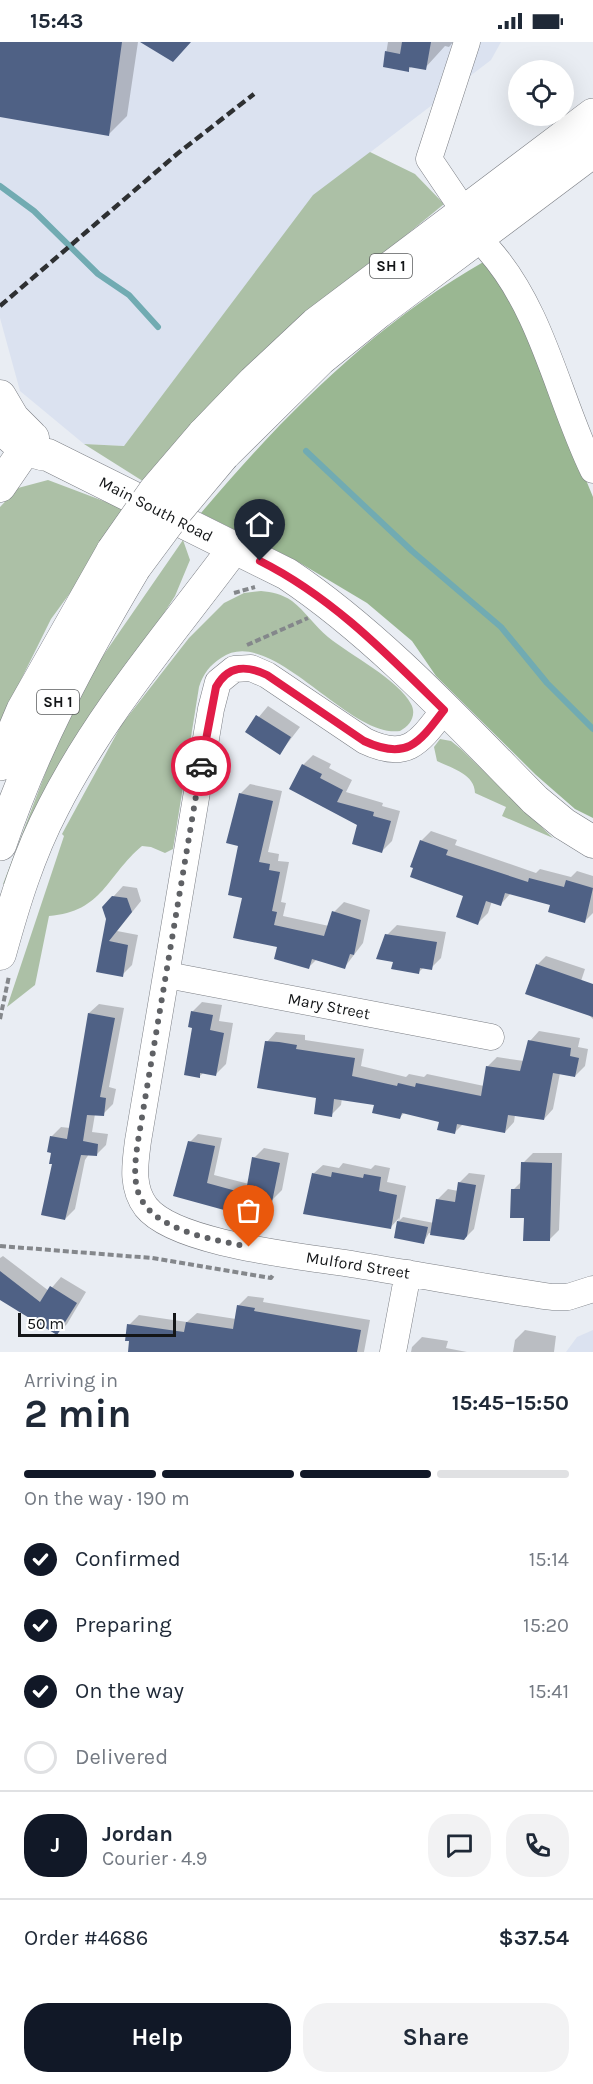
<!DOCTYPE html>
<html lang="en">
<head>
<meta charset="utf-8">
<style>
  :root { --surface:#fff; --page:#f2f2f3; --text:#1f2937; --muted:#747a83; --line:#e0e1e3; --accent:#111827 }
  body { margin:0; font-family:Karla,sans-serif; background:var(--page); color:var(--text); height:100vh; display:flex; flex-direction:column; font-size:22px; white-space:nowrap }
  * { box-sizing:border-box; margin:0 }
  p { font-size:20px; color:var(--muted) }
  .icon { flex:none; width:33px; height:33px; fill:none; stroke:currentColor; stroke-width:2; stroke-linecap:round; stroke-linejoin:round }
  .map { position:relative; height:1310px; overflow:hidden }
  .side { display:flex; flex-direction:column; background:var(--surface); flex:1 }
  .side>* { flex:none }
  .controls { position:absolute; left:508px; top:18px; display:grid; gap:12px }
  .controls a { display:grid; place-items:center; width:66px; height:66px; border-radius:50%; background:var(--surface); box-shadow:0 6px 24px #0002; font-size:30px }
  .scale { position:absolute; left:18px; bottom:15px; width:158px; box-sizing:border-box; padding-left:6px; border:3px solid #141618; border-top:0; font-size:16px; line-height:21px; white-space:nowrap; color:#141618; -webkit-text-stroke:4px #fff; paint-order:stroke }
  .pin { position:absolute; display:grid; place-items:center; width:51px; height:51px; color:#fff; margin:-62px -26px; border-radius:50% 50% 50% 0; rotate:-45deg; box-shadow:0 0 6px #0007 }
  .pin .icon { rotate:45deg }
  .courier { position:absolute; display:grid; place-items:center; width:60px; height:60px; margin:-30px; border:4px solid #e11d48; border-radius:50%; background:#fff; color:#222; box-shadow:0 2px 8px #0007 }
  .headline em { font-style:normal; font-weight:700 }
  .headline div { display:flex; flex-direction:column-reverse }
  .headline { display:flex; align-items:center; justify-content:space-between; height:102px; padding:0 24px }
  h1 { font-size:39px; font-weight:700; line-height:45px }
  .bar { display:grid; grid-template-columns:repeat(4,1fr); gap:9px 6px; align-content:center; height:72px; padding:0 24px }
  .bar i { height:8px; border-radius:4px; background:var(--line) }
  .bar .selected { background:var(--accent) }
  .bar p { grid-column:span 4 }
  .line { display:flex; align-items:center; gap:15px; padding:0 24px; border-top:2px solid var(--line) }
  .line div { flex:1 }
  .round { display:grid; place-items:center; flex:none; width:63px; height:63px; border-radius:24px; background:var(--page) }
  ol { padding:0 24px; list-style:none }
  li { display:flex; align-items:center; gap:18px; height:66px }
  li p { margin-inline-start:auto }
  li .icon { padding:6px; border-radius:50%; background:var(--accent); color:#fff; stroke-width:4 }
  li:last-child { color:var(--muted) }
  li i { width:33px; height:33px; border:3px solid var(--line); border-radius:50% }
  .action { display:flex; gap:12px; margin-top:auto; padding:12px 24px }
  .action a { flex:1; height:69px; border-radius:24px; background:var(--accent); color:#fff; font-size:24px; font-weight:700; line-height:69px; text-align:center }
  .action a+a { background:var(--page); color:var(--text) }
  .status { display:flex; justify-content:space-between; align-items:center; height:42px; padding:0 30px; background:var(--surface); direction:ltr }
  .status svg { height:16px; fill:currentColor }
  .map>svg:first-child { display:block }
  .built { fill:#dbe2f0 }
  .green { fill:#acc0a6 }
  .forest { fill:#9ab792 }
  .shadow { fill:#0003 }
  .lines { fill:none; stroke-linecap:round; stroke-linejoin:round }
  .stream { stroke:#71abb2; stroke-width:6 }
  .building { fill:#4f6185 }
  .minor-casing { stroke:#7b7e84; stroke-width:27 }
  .major-casing { stroke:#7b7e84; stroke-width:33 }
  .highway-casing { stroke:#7b7e84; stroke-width:34 }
  .path { stroke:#84878b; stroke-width:4; stroke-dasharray:6 3; stroke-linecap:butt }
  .minor { stroke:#fff; stroke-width:26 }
  .major { stroke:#fff; stroke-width:32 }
  .highway { stroke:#fff; stroke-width:33 }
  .rail { stroke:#2e3032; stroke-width:4.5; stroke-dasharray:9 4.5; stroke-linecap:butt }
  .highway-bridge-casing { stroke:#7b7e84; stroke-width:34; stroke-linecap:butt }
  .highway-bridge { stroke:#fff; stroke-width:33 }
  .done { stroke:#5f6165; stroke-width:6; stroke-dasharray:0 10.8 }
  .route { stroke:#e11d48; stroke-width:8 }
  .labels { text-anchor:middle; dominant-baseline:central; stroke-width:6; stroke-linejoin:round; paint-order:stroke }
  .shield { fill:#fff; stroke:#5a5c5d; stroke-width:1.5 }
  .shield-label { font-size:15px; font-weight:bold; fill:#141618 }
  .street-label { font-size:16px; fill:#141618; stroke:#fff }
</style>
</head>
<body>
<div class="status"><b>15:43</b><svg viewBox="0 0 49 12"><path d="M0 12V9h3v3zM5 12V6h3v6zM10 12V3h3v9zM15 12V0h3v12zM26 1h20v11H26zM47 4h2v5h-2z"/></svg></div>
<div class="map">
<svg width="593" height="1310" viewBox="0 0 593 1310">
  <rect width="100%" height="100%" fill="#e9edf3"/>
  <path class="built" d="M0 0H501L491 18 313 154 124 404 84 402 20 349 0 276Z
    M593 1288V1310H566L577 1295Z"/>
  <path class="green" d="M370 110 415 132 444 162 284 293 149 443 84 402 124 404 313 153Z
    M48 438 130 469 51 577 0 680V465L18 446Z
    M183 498 190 518 175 554 90 686 14 843 3 842 63 685 98 621Z
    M261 549C272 550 282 552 292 559 305 569 315 584 328 595 350 613 399 638 411 662 417 673 410 684 400 689 347 696 271 581 221 616 210 623 203 632 199 645L173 807 165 811 151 805 142 804C107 833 103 870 49 874L35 943 7 965 64 794 62 792 122 682 189 596 224 561 244 551Z
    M440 697 451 699 461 707 553 796 502 774 506 765 475 751C475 732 451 726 437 719L434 705Z"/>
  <path class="forest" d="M485 219 508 249 593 455V776L575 767 536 733 436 634 412 599 367 561 295 518 201 471C283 374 373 283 485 219Z"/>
  <path class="shadow" d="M0 0H138L127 74 108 93 0 74Z
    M388 0H453L449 5 445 4 425 26 412 24 408 28 384 24Z
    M268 664 300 685 280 711 247 689Z
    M313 713 331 722 329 726 352 738 346 750 383 761 382 764 400 769 392 799 382 809 359 782 291 747 303 723Z
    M250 742 282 749 268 810 279 812 278 819 289 820 281 860 286 861 283 874 329 884 334 870 344 860 370 868 363 901 344 926 317 917 309 925 279 904 244 854 239 803 240 752Z
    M431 789 457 798 455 803 536 831 540 827 571 835 577 829 593 834V871L585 879 552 862 511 851 501 862 492 859 488 871 478 881 465 853 421 799Z
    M123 844 137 846 141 859 117 889 138 893 132 923 122 933 98 929 113 855Z
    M397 883 446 890 441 916 431 926 424 925 419 930 394 919 387 893Z
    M546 914 585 927 579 945 593 947V977L537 923Z
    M202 960 222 963 219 979 233 981 226 1022 216 1032 204 1030 199 1035 192 970Z
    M99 962 124 966 109 1045 116 1047 113 1062 103 1072H95L92 1090 108 1092 106 1103 96 1113 89 1112 85 1118 75 1167 65 1177 51 1095 61 1085 70 1086 89 971Z
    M539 989 580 996 578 1005 588 1007 585 1024 575 1034 560 1031 553 1067 544 1077 515 1073 514 1080 505 1090 463 1082 455 1090 441 1079 405 1070 400 1075 376 1061 342 1056 341 1063 331 1073 318 1055 267 1000 276 990 305 993V998L364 1007 361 1024 406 1035 409 1032 424 1035 427 1032 484 1044 487 1025 497 1015 524 1019 530 999Z
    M198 1092 222 1096 214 1133 249 1142 254 1116 264 1106 289 1111 282 1148 272 1158 244 1153 242 1161 234 1169 175 1153 190 1100Z
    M533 1111H562L559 1188 549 1198 513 1148 522 1139 523 1121Z
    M343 1121 371 1127 375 1123 390 1126 387 1140 406 1144 399 1179 403 1175 434 1181 438 1157 448 1147 458 1149 459 1141 469 1131 485 1133 474 1187 464 1197 429 1191 423 1201 395 1195 399 1176 390 1186 313 1132 323 1123 339 1126Z
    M3 1214 49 1249 61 1235 86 1250 67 1282 57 1292 0 1256V1216Z
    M248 1254 264 1256 263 1260 370 1278 364 1310H248L129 1283 139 1273 187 1280 197 1271 236 1277 238 1264Z
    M525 1288 556 1294 554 1310H513L515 1298Z
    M422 1295 448 1299 446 1306 467 1310H411L412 1305Z"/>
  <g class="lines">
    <path class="stream" d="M0 144 34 169 98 232 129 253 158 285
      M306 409 412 509 501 585 547 641 593 687"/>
  </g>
  <path class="building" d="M0 0H122L109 94 0 75Z
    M140 0H191L173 20Z
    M402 0H431L426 28 409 25V30L383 25 385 9 400 12Z
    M256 673 291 695 280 713 245 690Z
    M302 722 322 732 320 736 343 748 337 760 374 770 373 774 391 779 382 811 352 802 357 783 289 747Z
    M239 751 273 759 259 820 270 822 269 828 280 830 272 869 277 870 274 883 324 894 332 869 361 878 354 913 350 912 345 927 312 917 309 927 274 917 277 905 233 896 242 856 228 853 238 804 226 801Z
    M420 798 448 808 446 813 528 840 529 836 564 845 566 838 593 846 585 881 548 870 550 863 505 851 501 864 486 859 478 883 456 875 463 854 410 835 413 826 410 825Z
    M112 854 127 856 132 870 109 899 128 903 123 935 96 930 106 877 102 865Z
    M385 892 437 900 432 928 420 926 419 932 391 927 393 920 376 917Z
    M536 922 593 942V975L525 952Z
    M191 969 213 973 210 988 224 991 216 1034 200 1031V1036L184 1033 192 986 188 985Z
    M88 971 115 976 100 1055 106 1056 104 1074 87 1073 83 1099 98 1102 97 1114 81 1113 65 1178 41 1173 52 1122H49L51 1111 47 1110 50 1094 67 1097Z
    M528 998 571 1006 570 1014 579 1016 575 1035 553 1031 544 1078 508 1073 505 1091 457 1082 455 1092 437 1088 439 1080 402 1071 400 1077 372 1071 374 1063 334 1057 332 1075 314 1072 316 1056 257 1046 265 999 279 1000 297 1003 296 1007 355 1016 352 1034 397 1044 398 1041 415 1045 416 1041 481 1054 486 1024 520 1029Z
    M188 1099 215 1104 207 1141 240 1150 235 1171 173 1154Z
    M252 1115 280 1121 272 1160 245 1155Z
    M521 1120 552 1121 550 1199H523L524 1176H510L511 1147H520Z
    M332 1130 363 1136 364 1132 381 1135 379 1149 397 1153 391 1187 303 1172 312 1131 331 1135Z
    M458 1140 476 1143 467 1194 464 1198 430 1193 436 1157 455 1160Z
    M397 1179 428 1185 424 1202 394 1196Z
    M0 1229 40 1260 50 1244 77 1261 57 1293 0 1258Z
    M237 1263 255 1266 254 1269 361 1288 357 1310H128L129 1299H125L127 1282 184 1290 186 1280 233 1287Z"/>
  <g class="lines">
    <defs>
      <path id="minor" d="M456 157 429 117 467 0
        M489 208C543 269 558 356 593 428
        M444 668C419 701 407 719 365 699L267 633 251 626 234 627 218 640 211 667 138 1099C135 1122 131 1145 146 1165 177 1204 313 1215 363 1224 426 1234 489 1246 552 1255H568L593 1247
        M167 933 491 995
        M393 1310 408 1231"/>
      <path id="major" d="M0 354 13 376 31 394
        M0 383C13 399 26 411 48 413L287 532C377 592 459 681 535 758L564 782 593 800
        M0 444 33 396
        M0 912C14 861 29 812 53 766 101 671 171 591 234 506"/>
      <path id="highway" d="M203 393 254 340 316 282 593 73
        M223 413 320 317 378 270 593 109
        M0 722 23 668 113 509
        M0 802C33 704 81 615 134 526"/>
    </defs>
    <use href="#minor" class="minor-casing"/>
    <use href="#major" class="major-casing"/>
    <use href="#highway" class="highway-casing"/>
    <path class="path" d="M234 551 255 545
      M247 603 308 576
      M0 977 9 934
      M0 1204 152 1216 271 1236 273 1233"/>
    <use href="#minor" class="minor"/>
    <use href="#major" class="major"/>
    <use href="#highway" class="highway"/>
    <path class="rail" d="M0 264 177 112 254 52"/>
    <defs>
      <path id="highway-bridge" d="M113 509 155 449 203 393
        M134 526 177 468 223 413"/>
    </defs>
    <use href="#highway-bridge" class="highway-bridge-casing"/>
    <use href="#highway-bridge" class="highway-bridge"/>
  </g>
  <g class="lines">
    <path class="done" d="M201 724 138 1099C136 1113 134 1127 136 1141 142 1188 212 1197 249 1205"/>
    <path class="route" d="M201 724 216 645C228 623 246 623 267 633L364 699C407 719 419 701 444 668 387 612 332 555 260 519"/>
  </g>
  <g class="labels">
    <g class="shield">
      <rect x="370" y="212" width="42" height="24" rx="4.5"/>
      <rect x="37" y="648" width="42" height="24" rx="4.5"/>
    </g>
    <g class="shield-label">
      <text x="391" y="224">SH 1</text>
      <text x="58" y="660">SH 1</text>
    </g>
    <g class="street-label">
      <text transform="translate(156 467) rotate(27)">Main South Road</text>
      <text transform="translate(329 964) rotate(11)">Mary Street</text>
      <text transform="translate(358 1223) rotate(9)">Mulford Street</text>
    </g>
  </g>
</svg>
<div class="controls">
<a><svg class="icon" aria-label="locate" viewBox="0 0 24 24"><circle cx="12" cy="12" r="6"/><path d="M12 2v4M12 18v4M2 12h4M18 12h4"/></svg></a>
</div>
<div class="scale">50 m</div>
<div class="pin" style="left:249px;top:1205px;background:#ea580c"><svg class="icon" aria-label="bag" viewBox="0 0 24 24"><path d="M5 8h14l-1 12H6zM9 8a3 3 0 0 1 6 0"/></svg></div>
<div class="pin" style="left:260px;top:519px;background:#1f2937"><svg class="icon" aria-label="home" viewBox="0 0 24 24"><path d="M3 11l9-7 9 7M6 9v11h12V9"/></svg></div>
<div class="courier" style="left:201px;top:724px"><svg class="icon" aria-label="car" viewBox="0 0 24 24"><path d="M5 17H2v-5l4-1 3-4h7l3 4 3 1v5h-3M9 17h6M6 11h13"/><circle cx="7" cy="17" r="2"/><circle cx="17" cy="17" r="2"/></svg></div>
</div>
<section class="side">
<div class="headline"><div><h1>2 min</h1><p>Arriving in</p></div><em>15:45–15:50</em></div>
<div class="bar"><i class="selected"></i><i class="selected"></i><i class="selected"></i><i></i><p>On the way · 190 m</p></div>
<ol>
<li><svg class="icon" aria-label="check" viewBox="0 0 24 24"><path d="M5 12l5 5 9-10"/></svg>Confirmed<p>15:14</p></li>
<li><svg class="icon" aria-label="check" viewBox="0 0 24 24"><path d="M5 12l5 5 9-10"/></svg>Preparing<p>15:20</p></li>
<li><svg class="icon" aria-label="check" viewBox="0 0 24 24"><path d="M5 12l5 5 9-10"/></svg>On the way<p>15:41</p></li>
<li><i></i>Delivered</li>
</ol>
<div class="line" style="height:108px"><b class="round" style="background:var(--accent);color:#fff">J</b><div><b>Jordan</b><p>Courier · 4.9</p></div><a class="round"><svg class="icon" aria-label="chat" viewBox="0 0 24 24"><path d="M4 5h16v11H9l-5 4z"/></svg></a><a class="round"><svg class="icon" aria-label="phone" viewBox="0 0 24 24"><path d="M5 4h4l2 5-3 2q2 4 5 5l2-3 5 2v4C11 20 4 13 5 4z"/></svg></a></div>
<div class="line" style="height:78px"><div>Order #4686</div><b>$37.54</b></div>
<div class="action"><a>Help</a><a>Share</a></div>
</section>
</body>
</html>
